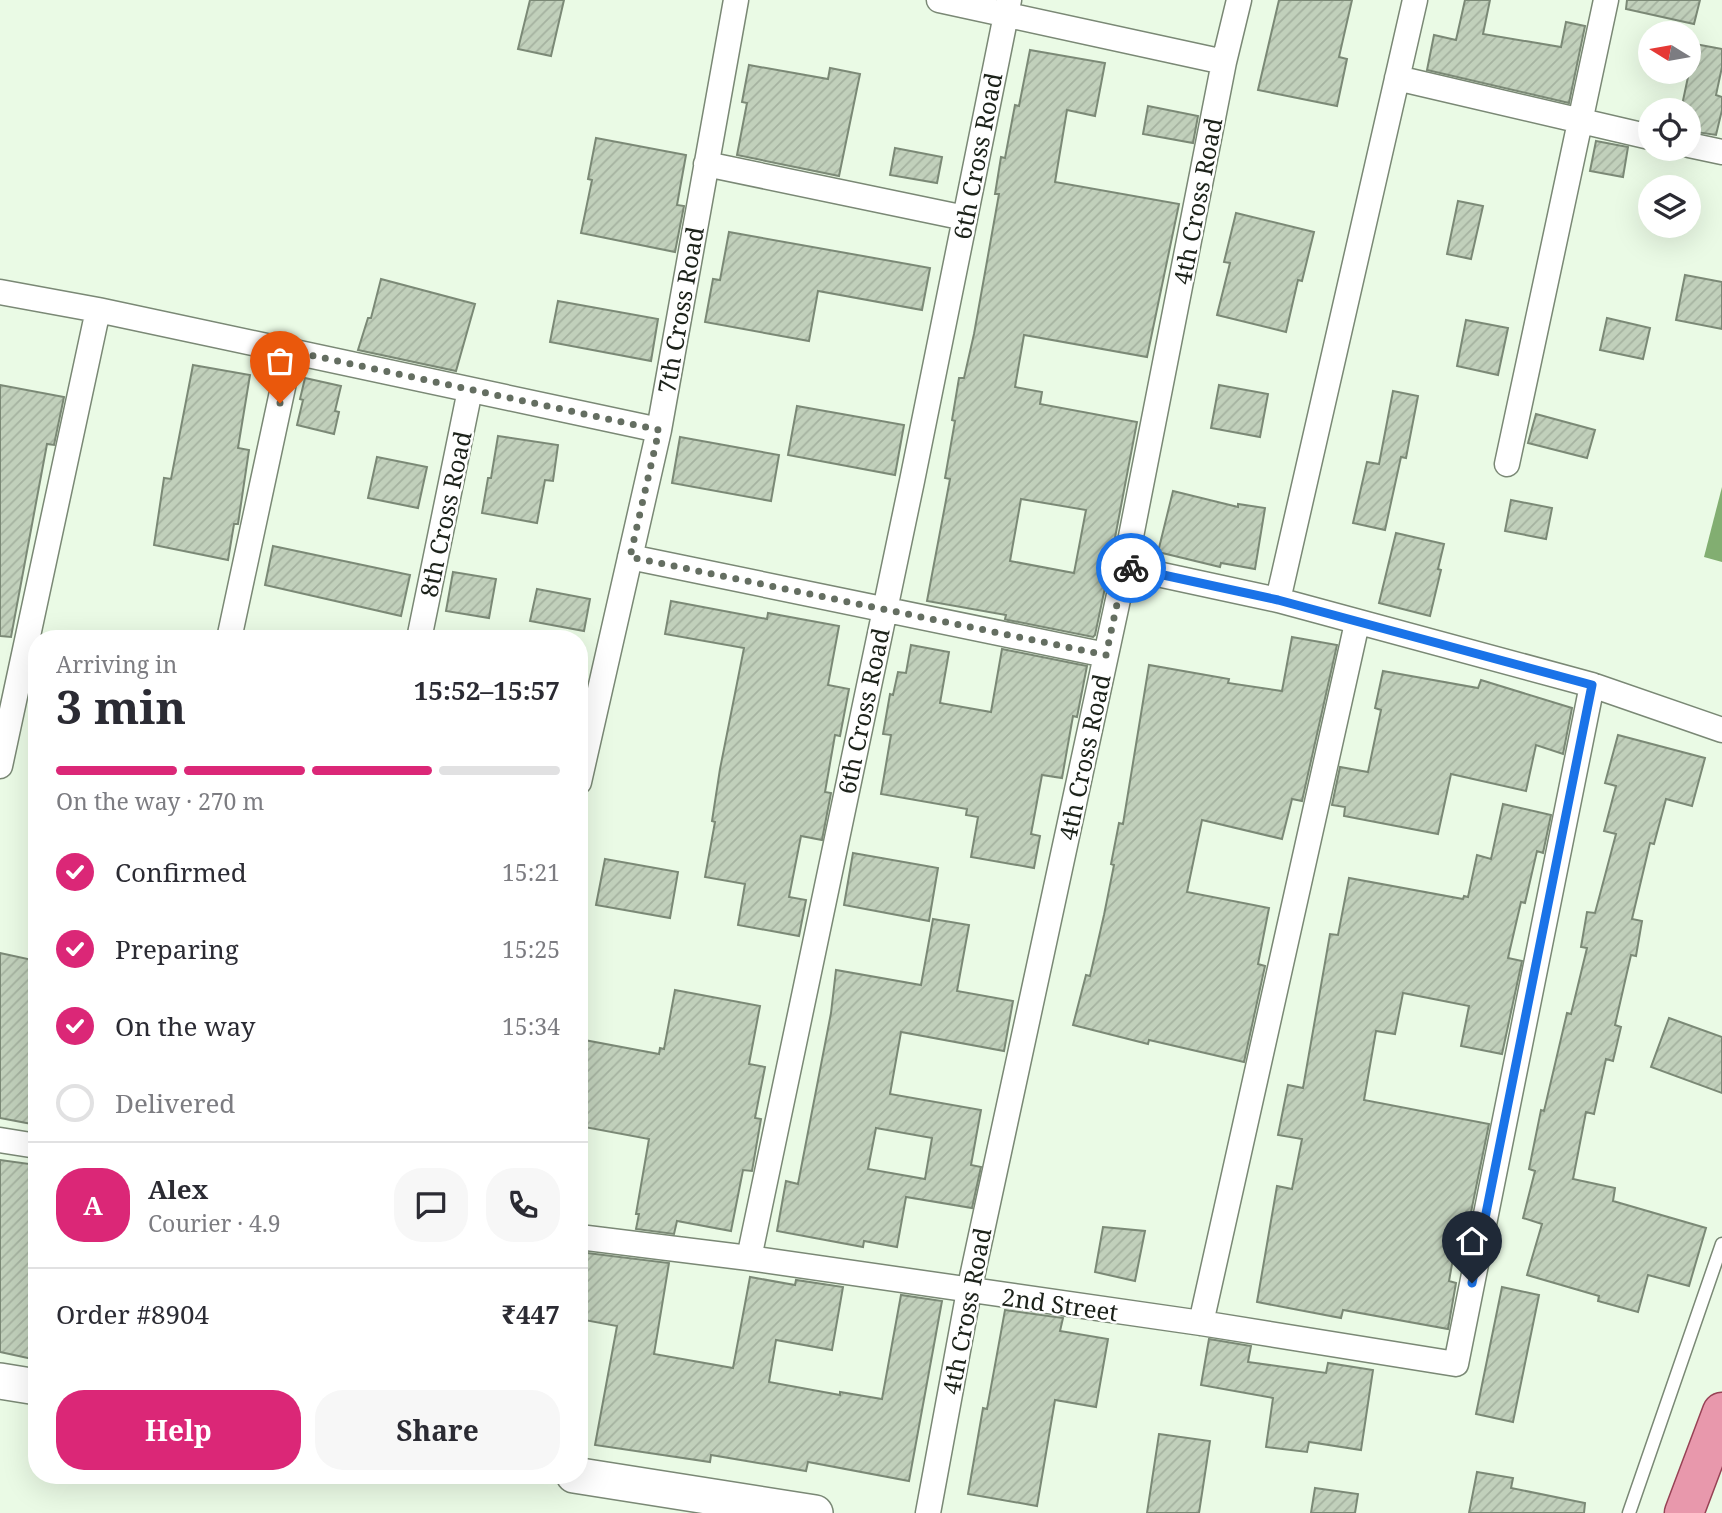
<!DOCTYPE html>
<html lang="en">
<head>
<meta charset="utf-8">
<style>
  :root { --surface:#fff; --page:#f7f7f7; --text:#2b2b33; --muted:#7c7c81; --line:#e1e1e2; --accent:#db2777 }
  body { margin:0; font-family:"Noto Serif",serif; background:var(--page); color:var(--text); height:100vh; display:flex; flex-direction:column; font-size:26px; white-space:nowrap }
  * { box-sizing:border-box; margin:0 }
  p { font-size:23px; color:var(--muted) }
  .icon { flex:none; width:38px; height:38px; fill:none; stroke:currentColor; stroke-width:2; stroke-linecap:round; stroke-linejoin:round }
  .map { position:relative; flex:1; overflow:hidden }
  .details { position:absolute; left:28px; top:630px; width:560px; height:854px; display:flex; flex-direction:column; background:var(--surface); border-radius:28px; box-shadow:0 7px 28px #0002 }
  .details>* { flex:none }
  .needle { width:46px; rotate:281deg }
  .tools { position:absolute; left:1638px; top:21px; display:grid; gap:14px }
  .tools a { display:grid; place-items:center; width:63px; height:63px; border-radius:50%; background:var(--surface); box-shadow:0 7px 28px #0002; font-size:35px }
  .pin { position:absolute; display:grid; place-items:center; width:60px; height:60px; color:#fff; margin:-72px -30px; border-radius:50% 50% 50% 0; rotate:-45deg; box-shadow:0 0 7px #0007 }
  .pin .icon { rotate:45deg }
  .courier { position:absolute; display:grid; place-items:center; width:70px; height:70px; margin:-35px; border:5px solid #1a73e8; border-radius:50%; background:#fff; color:#222; box-shadow:0 2px 9px #0007 }
  .head em { font-style:normal; font-weight:700 }
  .head div { display:flex; flex-direction:column-reverse }
  .head { display:flex; align-items:center; justify-content:space-between; height:119px; padding:0 28px }
  h1 { font-size:46px; font-weight:700; line-height:52px }
  .bar { display:grid; grid-template-columns:repeat(4,1fr); gap:10px 7px; align-content:center; height:84px; padding:0 28px }
  .bar i { height:9px; border-radius:5px; background:var(--line) }
  .bar .active { background:var(--accent) }
  .bar p { grid-column:span 4 }
  .line { display:flex; align-items:center; gap:18px; padding:0 28px; border-top:2px solid var(--line) }
  .line div { flex:1 }
  .round { display:grid; place-items:center; flex:none; width:74px; height:74px; border-radius:28px; background:var(--page) }
  ol { padding:0 28px; list-style:none }
  li { display:flex; align-items:center; gap:21px; height:77px }
  li p { margin-inline-start:auto }
  li .icon { padding:7px; border-radius:50%; background:var(--accent); color:#fff; stroke-width:4 }
  li:last-child { color:var(--muted) }
  li i { width:38px; height:38px; border:4px solid var(--line); border-radius:50% }
  .action { display:flex; gap:14px; margin-top:auto; padding:14px 28px }
  .action a { flex:1; height:80px; border-radius:28px; background:var(--accent); color:#fff; font-size:28px; font-weight:700; line-height:80px; text-align:center }
  .action a+a { background:var(--page); color:var(--text) }
  .map>svg:first-child { display:block }
  .water { fill:#82ae71 }
  .building { fill:url(#building-hatch); stroke:#7b8976; stroke-width:2; fill-rule:evenodd }
  .lines { fill:none; stroke-linecap:round; stroke-linejoin:round }
  .service-casing { stroke:#7a8875; stroke-width:15 }
  .minor-casing { stroke:#7a8875; stroke-width:27 }
  .secondary-casing { stroke:#7a8875; stroke-width:38 }
  .primary-casing { stroke:#974255; stroke-width:41 }
  .service { stroke:#fff; stroke-width:12 }
  .minor { stroke:#fff; stroke-width:24 }
  .secondary { stroke:#fff; stroke-width:35 }
  .primary { stroke:#e898ac; stroke-width:38 }
  .done { stroke:#646e61; stroke-width:7; stroke-dasharray:0 12.6 }
  .route { stroke:#1a73e8; stroke-width:9 }
  .labels { text-anchor:middle; dominant-baseline:central; stroke-width:5; stroke-linejoin:round; paint-order:stroke }
  .street-label { font-size:24px; fill:#1c221a; stroke:#fff }
</style>
</head>
<body>
<div class="map">
<svg width="1722" height="1513" viewBox="0 0 1722 1513">
  <defs>
    <pattern id="building-hatch" width="6" height="6" patternUnits="userSpaceOnUse" patternTransform="scale(1.75)"><rect width="6" height="6" fill="#c1d0bb"/><path d="M-1 1l2-2M0 6l6-6M5 7l2-2" fill="none" stroke="#a5b2a0"/></pattern>
  </defs>
  <rect width="100%" height="100%" fill="#eafae5"/>
  <path class="water" d="M1722 487V562L1704 557Z"/>
  <path class="building" d="M530 0H564L551 56 518 49Z
    M1279 0H1352L1339 57 1347 59 1337 106 1258 90Z
    M1465 0H1490L1483 34 1561 47 1566 22 1585 26 1569 103 1427 70 1434 35 1456 40Z
    M1627 0H1700L1694 24 1626 9Z
    M1695 44 1722 49V67L1716 95 1722 97V110L1716 135 1689 131V110H1681Z
    M1030 50 1105 63 1095 116 1067 110 1055 182 1179 204 1147 357 1024 335 1015 387 1042 392 1040 404 1137 422 1110 564 1095 635 1093 637 1008 620 1005 619 1006 615 927 601 950 479 945 478 955 421 952 420 959 378H964L974 334 999 194H995L1001 157 1005 158 1015 105 1019 106ZM1021 499 1086 510 1074 573 1010 561Z
    M749 65 828 79 830 68 860 74 839 176 737 155 747 103 742 102Z
    M1148 106 1198 116 1193 143 1143 134Z
    M596 138 686 155 677 205 684 206 675 252 581 233 592 180 588 179Z
    M1596 141 1628 147 1623 177 1590 171Z
    M895 148 942 157 937 183 890 175Z
    M1458 201 1483 206 1471 259 1447 254Z
    M1236 213 1314 232 1302 281 1298 280 1286 332 1217 315 1230 263 1224 262Z
    M729 232 930 268 922 310 818 291 809 341 705 322 713 279 720 280Z
    M1685 275 1722 282V329L1676 320Z
    M381 279 475 304 456 371 358 350 368 318H371Z
    M558 301 658 319 651 361 550 342Z
    M1607 318 1650 328 1643 359 1600 350Z
    M1466 320 1508 328 1498 375 1457 366Z
    M193 365 250 375 238 448 249 450 238 524H234L228 560 154 545 164 478 171 479Z
    M305 378 341 386 335 411 339 412 334 434 297 425 303 400 300 399Z
    M0 385 64 397 54 445 47 444 11 637 0 636Z
    M1219 385 1268 394 1260 437 1211 428Z
    M1393 391 1418 396 1406 458 1401 457 1385 530 1353 523 1367 462 1379 464Z
    M797 406 904 425 895 475 788 455Z
    M1536 414 1595 430 1587 458 1528 443Z
    M498 436 558 445 553 481 545 480 537 523 482 513 488 478H491Z
    M680 437 779 455 771 501 672 483Z
    M377 457 427 467 418 508 368 498Z
    M1173 491 1238 507V504L1265 508 1255 569 1221 563 1220 567 1158 552Z
    M1511 500 1552 508 1546 539 1505 531Z
    M1396 533 1444 544 1438 569 1441 570 1430 616 1379 603Z
    M273 546 410 575 401 616 265 585Z
    M453 572 496 579 489 618 446 611Z
    M537 589 590 599 584 631 530 621Z
    M671 601 767 619 768 613 839 626 828 685 849 689 840 736 835 735 825 792 831 793 822 840 801 836 789 897 806 900 799 936 738 925 745 884 705 877 715 822 712 821 720 769 744 648 665 634Z
    M1292 637 1337 645 1302 801 1292 799 1282 839 1202 820 1187 892 1269 908 1258 964 1265 966 1244 1062 1149 1040 1148 1044 1073 1025 1086 975 1090 976 1104 915 1114 865 1111 864 1119 823 1123 824 1149 665 1229 679 1228 683 1282 691Z
    M911 645 949 652 940 703 991 712 1002 649 1087 666 1077 717 1073 716 1062 778 1042 775 1031 834 1040 836 1034 868 971 857 978 817 966 815 967 809 881 794 891 735 883 734 890 694 893 695 898 672 906 673Z
    M1383 671 1478 688 1481 680 1572 708 1563 754 1536 745 1526 791 1451 774 1438 834 1344 816 1345 807 1332 805 1340 767 1368 772 1381 710 1375 708Z
    M1618 735 1705 758 1692 806 1666 799 1654 844 1650 843 1632 919 1642 921 1636 956 1631 955 1615 1025 1621 1027 1613 1061 1606 1059 1594 1114 1586 1112 1573 1179 1615 1188 1613 1201 1706 1228 1689 1286 1648 1275 1638 1312 1598 1301 1599 1296 1527 1275 1542 1224 1523 1218 1535 1171 1529 1169 1541 1110 1544 1111 1567 1013 1571 1014 1587 948 1581 947 1587 912 1595 913 1616 834 1604 831 1616 786 1605 783Z
    M1503 804 1551 815 1543 853 1537 851 1525 903 1521 902 1508 958 1522 961 1502 1054 1461 1046 1469 1006 1403 993 1395 1034 1376 1031 1364 1100 1489 1124 1469 1222 1460 1220 1449 1281 1456 1283 1448 1329 1343 1310 1341 1318 1257 1302 1277 1186 1292 1189 1302 1139 1278 1135 1288 1085 1303 1088 1330 934 1338 935 1349 878 1463 899 1464 896 1468 897 1477 855 1491 859Z
    M853 853 938 868 929 921 844 905Z
    M605 859 678 872 670 918 596 905Z
    M933 919 969 925 957 991 1013 1001 1004 1051 901 1032 890 1094 981 1110 971 1165 981 1167 972 1208 906 1197 897 1247 864 1241 863 1247 777 1231 786 1181 798 1184 831 1013 836 970 921 985ZM876 1128 932 1138 925 1179 868 1169Z
    M0 953 37 961V1125L0 1118Z
    M675 990 760 1006 749 1064 765 1067 755 1118 761 1119 752 1171 743 1170 731 1231 677 1221 674 1234 636 1229 639 1214H636L649 1139 579 1126V1039L659 1054 660 1048 664 1049Z
    M1669 1018 1722 1037V1093L1651 1067Z
    M0 1160 37 1165V1360L0 1352Z
    M1103 1227 1145 1231 1135 1281 1095 1272Z
    M579 1252 669 1263 654 1354 733 1368 750 1277 795 1285 796 1280 843 1287 832 1350 776 1340 769 1382 840 1395V1392L882 1399 901 1295 942 1301 909 1481 808 1462 806 1471 711 1455 710 1462 595 1445 617 1326 579 1319Z
    M1502 1287 1539 1295 1513 1422 1476 1414Z
    M1005 1310 1063 1318 1060 1331 1108 1339 1096 1407 1055 1400 1037 1506 968 1494 983 1408 987 1409Z
    M1209 1339 1251 1346 1248 1362 1326 1373 1328 1363 1373 1370 1361 1450 1309 1442 1307 1452 1266 1447 1273 1398 1201 1385Z
    M1159 1434 1210 1441 1199 1513H1147Z
    M1477 1472 1513 1478 1511 1488 1585 1503 1584 1513H1469Z
    M1315 1488 1358 1494 1355 1513H1311Z"/>
  <g class="lines">
    <defs>
      <path id="service" d="M1629 1513 1722 1244"/>
      <path id="minor" d="M939 0 1224 62
        M1397 78 1650 137
        M1689 145 1722 152
        M706 164 965 218
        M0 292 98 310 659 430
        M1507 464 1606 0
        M630 557 1106 655
        M1125 567 1278 600 1592 685 1722 730
        M1278 600 1415 0
        M229 639 291 350
        M419 639 470 390
        M0 766 98 310
        M579 782 659 430 736 0
        M0 1140 37 1146
        M579 1237 749 1258 1201 1323 1456 1364 1592 685
        M749 1258 912 481 1009 0
        M1201 1323 1357 623
        M928 1513 969 1291 1125 567 1224 62 1239 0"/>
      <path id="secondary" d="M0 1381 37 1387
        M574 1475 815 1513"/>
      <path id="primary" d="M1684 1513 1722 1412"/>
    </defs>
    <use href="#service" class="service-casing"/>
    <use href="#minor" class="minor-casing"/>
    <use href="#secondary" class="secondary-casing"/>
    <use href="#primary" class="primary-casing"/>
    <use href="#service" class="service"/>
    <use href="#minor" class="minor"/>
    <use href="#secondary" class="secondary"/>
    <use href="#primary" class="primary"/>
  </g>
  <g class="lines">
    <path class="done" d="M280 403 291 351 659 430 630 557 1106 655 1125 567 1131 568"/>
    <path class="route" d="M1131 568 1278 600 1592 685 1472 1283"/>
  </g>
  <g class="labels">
    <g class="street-label">
      <text transform="translate(977 156) rotate(-79)">6th Cross Road</text>
      <text transform="translate(1197 201) rotate(-79)">4th Cross Road</text>
      <text transform="translate(680 310) rotate(-80)">7th Cross Road</text>
      <text transform="translate(445 514) rotate(-78)">8th Cross Road</text>
      <text transform="translate(863 711) rotate(-78)">6th Cross Road</text>
      <text transform="translate(1084 757) rotate(-78)">4th Cross Road</text>
      <text transform="translate(1060 1304) rotate(8)">2nd Street</text>
      <text transform="translate(966 1311) rotate(-79)">4th Cross Road</text>
    </g>
  </g>
</svg>
<div class="tools">
<a><svg class="needle" viewBox="-14 -14 28 28"><path d="M0-13l5 13h-10z" fill="#e53935"/><path d="M0 13l5-13h-10z" fill="#7c7c81"/></svg></a>
<a><svg class="icon" aria-label="locate" viewBox="0 0 24 24"><circle cx="12" cy="12" r="6"/><path d="M12 2v4M12 18v4M2 12h4M18 12h4"/></svg></a>
<a><svg class="icon" aria-label="layers" viewBox="0 0 24 24"><path d="M12 4l9 5-9 5-9-5zM3 14l9 5 9-5"/></svg></a>
</div>
<div class="pin" style="left:280px;top:403px;background:#ea580c"><svg class="icon" aria-label="bag" viewBox="0 0 24 24"><path d="M5 8h14l-1 12H6zM9 8a3 3 0 0 1 6 0"/></svg></div>
<div class="pin" style="left:1472px;top:1283px;background:#1f2937"><svg class="icon" aria-label="home" viewBox="0 0 24 24"><path d="M3 11l9-7 9 7M6 9v11h12V9"/></svg></div>
<div class="courier" style="left:1131px;top:568px"><svg class="icon" aria-label="bike" viewBox="0 0 24 24"><circle cx="6" cy="16" r="4"/><circle cx="18" cy="16" r="4"/><path d="M6 16l4-8h5l3 8M10 8l3 8H6M13 5h3"/></svg></div>
<section class="details">
<div class="head"><div><h1>3 min</h1><p>Arriving in</p></div><em>15:52–15:57</em></div>
<div class="bar"><i class="active"></i><i class="active"></i><i class="active"></i><i></i><p>On the way · 270 m</p></div>
<ol>
<li><svg class="icon" aria-label="check" viewBox="0 0 24 24"><path d="M5 12l5 5 9-10"/></svg>Confirmed<p>15:21</p></li>
<li><svg class="icon" aria-label="check" viewBox="0 0 24 24"><path d="M5 12l5 5 9-10"/></svg>Preparing<p>15:25</p></li>
<li><svg class="icon" aria-label="check" viewBox="0 0 24 24"><path d="M5 12l5 5 9-10"/></svg>On the way<p>15:34</p></li>
<li><i></i>Delivered</li>
</ol>
<div class="line" style="height:126px"><b class="round" style="background:var(--accent);color:#fff">A</b><div><b>Alex</b><p>Courier · 4.9</p></div><a class="round"><svg class="icon" aria-label="chat" viewBox="0 0 24 24"><path d="M4 5h16v11H9l-5 4z"/></svg></a><a class="round"><svg class="icon" aria-label="phone" viewBox="0 0 24 24"><path d="M5 4h4l2 5-3 2q2 4 5 5l2-3 5 2v4C11 20 4 13 5 4z"/></svg></a></div>
<div class="line" style="height:91px"><div>Order #8904</div><b>₹447</b></div>
<div class="action"><a>Help</a><a>Share</a></div>
</section>
</div>
</body>
</html>
